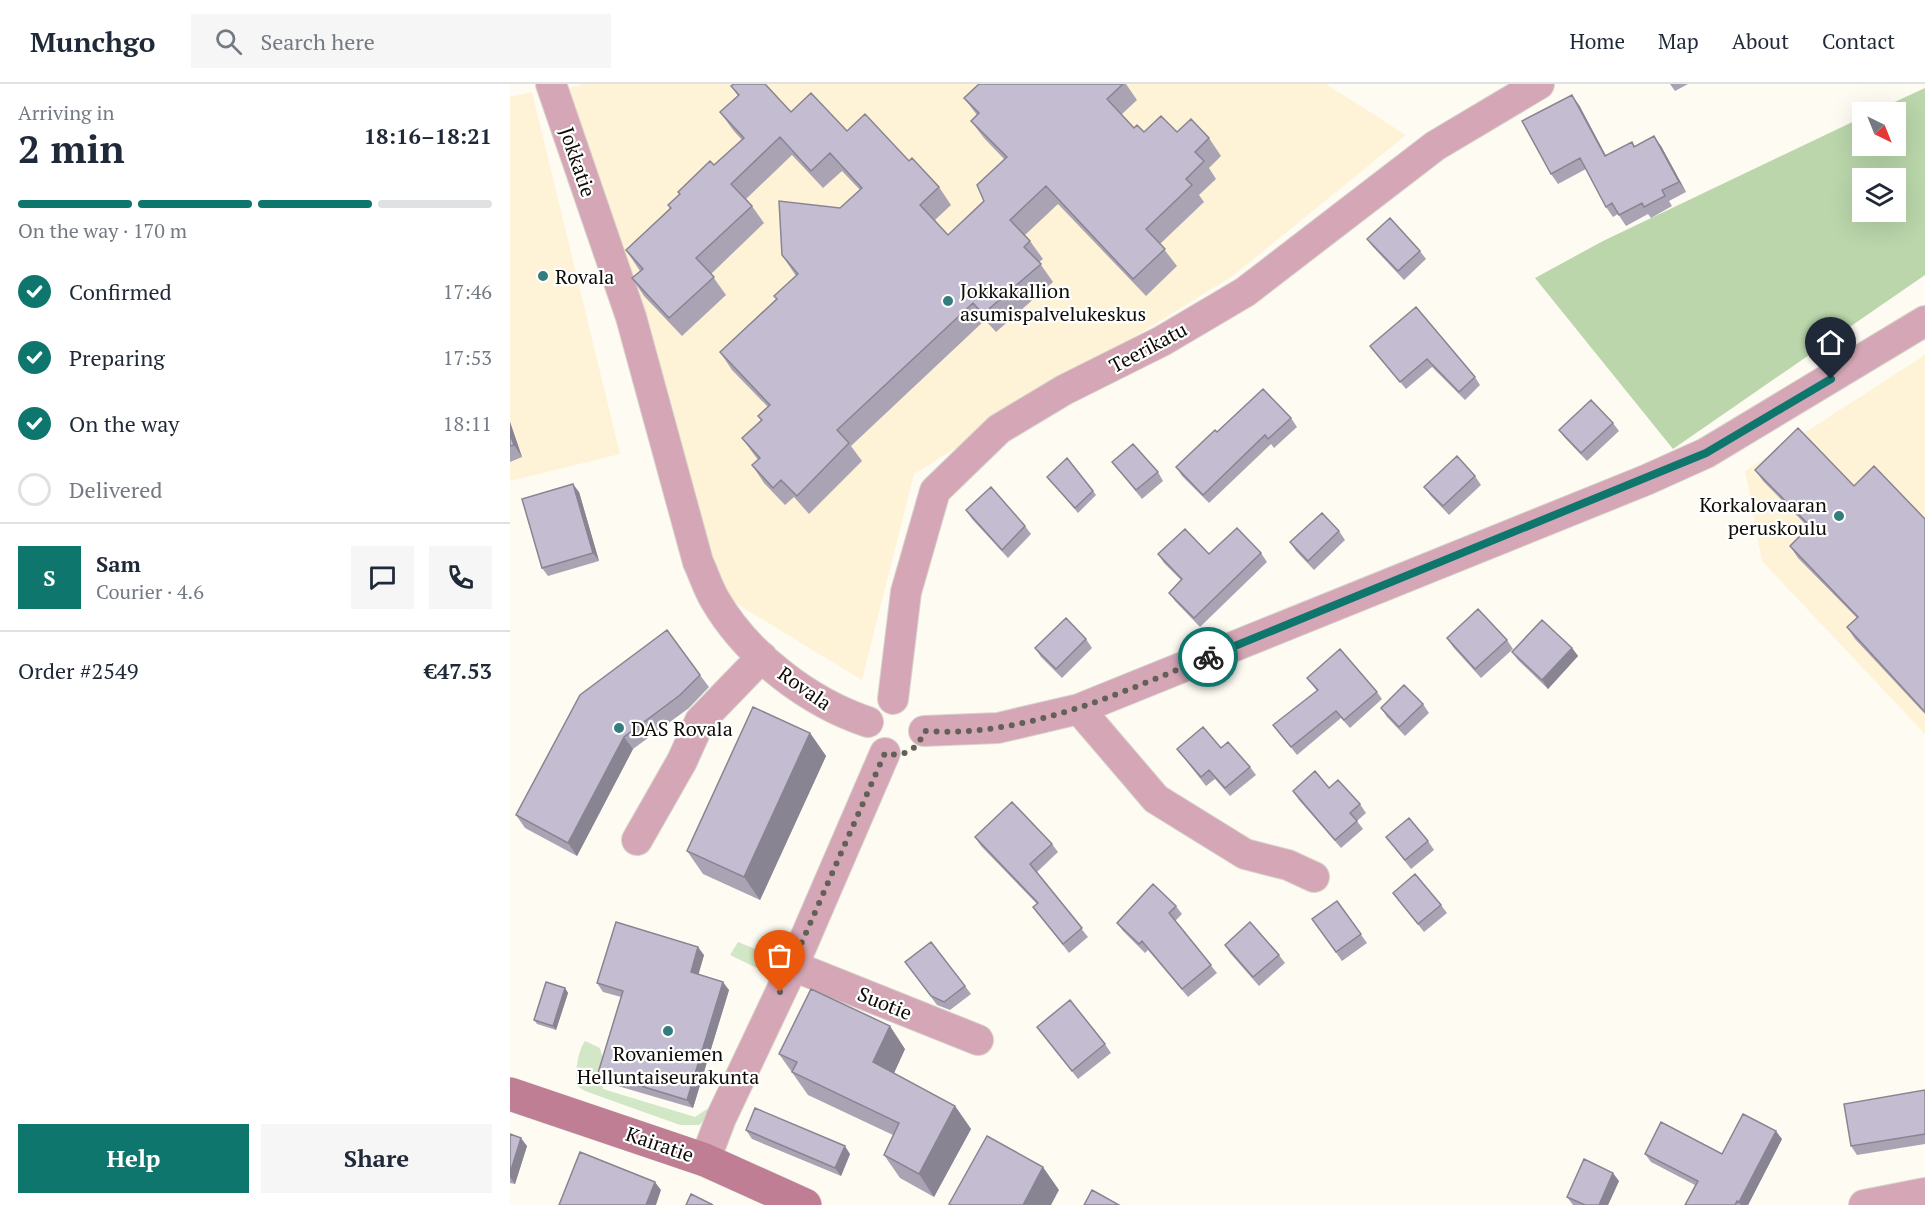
<!DOCTYPE html>
<html lang="en">
<head>
<meta charset="utf-8">
<style>
  :root { --surface:#fff; --page:#f6f6f7; --text:#1f2937; --muted:#747a83; --line:#e0e1e3; --accent:#0f766e }
  body { margin:0; font-family:"PT Serif",serif; background:var(--page); color:var(--text); height:100vh; display:flex; flex-direction:column; font-size:22px; white-space:nowrap }
  * { box-sizing:border-box; margin:0 }
  p { font-size:20px; color:var(--muted) }
  .icon { flex:none; width:33px; height:33px; fill:none; stroke:currentColor; stroke-width:2; stroke-linecap:round; stroke-linejoin:round }
  .map { position:relative; flex:1; overflow:hidden }
  .drawer { display:flex; flex-direction:column; background:var(--surface); width:510px }
  .drawer>* { flex:none }
  .needle { width:39px; rotate:137deg }
  .controls { position:absolute; left:1342px; top:18px; display:grid; gap:12px }
  .controls a { display:grid; place-items:center; width:54px; height:54px; border-radius:0px; background:var(--surface); box-shadow:0 6px 24px #0002; font-size:30px }
  .pin { position:absolute; display:grid; place-items:center; width:51px; height:51px; color:#fff; margin:-62px -26px; border-radius:50% 50% 50% 0; rotate:-45deg; box-shadow:0 0 6px #0007 }
  .pin .icon { rotate:45deg }
  .courier { position:absolute; display:grid; place-items:center; width:60px; height:60px; margin:-30px; border:4px solid #0f766e; border-radius:50%; background:#fff; color:#222; box-shadow:0 2px 8px #0007 }
  .headline em { font-style:normal; font-weight:800 }
  .headline div { display:flex; flex-direction:column-reverse }
  .headline { display:flex; align-items:center; justify-content:space-between; height:102px; padding:0 18px }
  h1 { font-size:39px; font-weight:800; line-height:45px }
  .bar { display:grid; grid-template-columns:repeat(4,1fr); gap:9px 6px; align-content:center; height:72px; padding:0 18px }
  .bar i { height:8px; border-radius:4px; background:var(--line) }
  .bar .active { background:var(--accent) }
  .bar p { grid-column:span 4 }
  .line { display:flex; align-items:center; gap:15px; padding:0 18px; border-top:2px solid var(--line) }
  .line div { flex:1 }
  .round { display:grid; place-items:center; flex:none; width:63px; height:63px; border-radius:0px; background:var(--page) }
  ol { padding:0 18px; list-style:none }
  li { display:flex; align-items:center; gap:18px; height:66px }
  li p { margin-inline-start:auto }
  li .icon { padding:6px; border-radius:50%; background:var(--accent); color:#fff; stroke-width:4 }
  li:last-child { color:var(--muted) }
  li i { width:33px; height:33px; border:3px solid var(--line); border-radius:50% }
  .button { display:flex; gap:12px; margin-top:auto; padding:12px 18px }
  .button a { flex:1; height:69px; border-radius:0px; background:var(--accent); color:#fff; font-size:24px; font-weight:800; line-height:69px; text-align:center }
  .button a+a { background:var(--page); color:var(--text) }
  header { display:flex; align-items:center; gap:36px; box-sizing:border-box; height:84px; padding:0 30px; background:var(--surface); border-bottom:2px solid var(--line) }
  header strong { font-size:28px }
  nav { display:flex; gap:33px; margin-inline-start:auto; font-size:21px }
  .search { width:420px; height:54px; background:var(--page); display:flex; align-items:center; gap:15px; box-sizing:border-box; padding:0 21px; border-radius:0px; color:var(--muted); font-size:22px }
  main { display:flex; flex:1; min-height:0 }
  .map>svg:first-child { display:block }
  .built { fill:#fef3d7 }
  .green { fill:#d2e7c6 }
  .forest { fill:#bad6aa; fill-rule:evenodd }
  .lines { fill:none; stroke-linecap:round; stroke-linejoin:round }
  .street-casing { stroke:#d8d5cd; stroke-width:32 }
  .secondary-casing { stroke:#d8d5cd; stroke-width:34 }
  .street { stroke:#d5a7b6; stroke-width:30 }
  .secondary { stroke:#bf7e94; stroke-width:33 }
  .wall { fill:#a9a3b4 }
  .shaded-wall { fill:#898492 }
  .building { fill:#c4bdd1; stroke:#898492; stroke-width:1.5 }
  .done { stroke:#626059; stroke-width:6; stroke-dasharray:0 10.8 }
  .route { stroke:#0f766e; stroke-width:8 }
  .poi-dot { fill:#347d7c; stroke:#fff; stroke-width:2 }
  .labels { text-anchor:middle; dominant-baseline:central; stroke-width:4.5; stroke-linejoin:round; paint-order:stroke }
  .street-label { font-size:20px; fill:#0e0c06; stroke:#fff }
  .poi-label { font-size:20px; fill:#0e0c06; stroke:#fff; text-anchor:start }
</style>
</head>
<body>
<header>
<strong>Munchgo</strong>
<div class="search"><svg class="icon" aria-label="search" viewBox="0 0 24 24"><circle cx="10" cy="10" r="6"/><path d="M15 15l6 6"/></svg>Search here</div>
<nav><a>Home</a><a>Map</a><a>About</a><a>Contact</a></nav>
</header>
<main>
<section class="drawer">
<div class="headline"><div><h1>2 min</h1><p>Arriving in</p></div><em>18:16–18:21</em></div>
<div class="bar"><i class="active"></i><i class="active"></i><i class="active"></i><i></i><p>On the way · 170 m</p></div>
<ol>
<li><svg class="icon" aria-label="check" viewBox="0 0 24 24"><path d="M5 12l5 5 9-10"/></svg>Confirmed<p>17:46</p></li>
<li><svg class="icon" aria-label="check" viewBox="0 0 24 24"><path d="M5 12l5 5 9-10"/></svg>Preparing<p>17:53</p></li>
<li><svg class="icon" aria-label="check" viewBox="0 0 24 24"><path d="M5 12l5 5 9-10"/></svg>On the way<p>18:11</p></li>
<li><i></i>Delivered</li>
</ol>
<div class="line" style="height:108px"><b class="round" style="background:var(--accent);color:#fff">S</b><div><b>Sam</b><p>Courier · 4.6</p></div><a class="round"><svg class="icon" aria-label="chat" viewBox="0 0 24 24"><path d="M4 5h16v11H9l-5 4z"/></svg></a><a class="round"><svg class="icon" aria-label="phone" viewBox="0 0 24 24"><path d="M5 4h4l2 5-3 2q2 4 5 5l2-3 5 2v4C11 20 4 13 5 4z"/></svg></a></div>
<div class="line" style="height:78px"><div>Order #2549</div><b>€47.53</b></div>
<div class="button"><a>Help</a><a>Share</a></div>
</section>
<div class="map">
<svg width="1415" height="1121" viewBox="0 0 1415 1121">
  <rect width="100%" height="100%" fill="#fefbf3"/>
  <path class="built" d="M74 0H816L896 51 724 191 404 390 352 596 212 511 50 7Z
    M22 8 110 370 0 397V13Z
    M1415 271V650L1252 477 1235 387Z"/>
  <path class="green" d="M228 858 253 868 254 877 249 885 220 871Z
    M75 957 90 964 93 975V1005L185 1033 197 1025 203 1029 189 1041H170L75 1007 67 1002C65 988 67 969 75 957Z"/>
  <path class="forest" d="M1415 4V191L1163 365 1025 194 1093 157 1353 33V62H1386V28H1363ZM1353 94H1386V128H1353Z"/>
  <g class="lines">
    <defs>
      <path id="street" d="M41 0 121 233 188 478C194 491 198 504 205 516 237 571 298 618 358 638
        M383 615 396 508 425 407 489 345 554 306 652 257 735 208 925 62 1029 0
        M569 625 646 715 735 770 778 781 804 793
        M414 647 488 644 569 625 1136 396 1196 369 1415 237
        M127 756 172 677 190 637 252 573
        M283 882 468 956
        M195 1076 211 1034 283 882 375 669
        M1354 1121 1415 1109"/>
      <path id="secondary" d="M0 1010 195 1076 295 1121"/>
    </defs>
    <use href="#street" class="street-casing"/>
    <use href="#secondary" class="secondary-casing"/>
    <use href="#street" class="street"/>
    <use href="#secondary" class="secondary"/>
  </g>
  <path class="wall" d="M469 0H616L627 16 611 31 624 44 634 48H667L699 54 711 72 699 84 706 95 689 111 694 118 650 160 667 182 636 212 548 120 515 151 520 157 533 175 529 178 543 198 486 248 475 236 341 362 352 377 299 430 284 413 275 421 254 399 242 381 248 376 232 354 251 336 248 332 258 323 222 286 210 268 266 215 286 192 272 171 330 124 350 106 332 87 313 104 282 71 236 115 242 122 254 139 201 190 216 211 172 252 134 212 122 194 130 187 116 166 160 124 158 121 204 81 232 56 223 46 210 28 228 12 221 2 281 28 337 47 399 77 429 103 441 121 425 136 438 151 474 117 494 75 474 54 461 37 467 31 454 14Z
    M1160 0H1178L1165 7Z
    M1069 21 1096 72 1122 58 1125 62H1151L1176 108 1159 117 1162 122 1141 134 1138 130 1116 142 1108 130 1103 133 1096 123 1076 85 1048 100 1041 90Z
    M857 155 910 167 916 175 894 196 863 163Z
    M906 223 965 293 970 301 955 316 922 283 896 305 860 262Z
    M781 334 787 343 764 364 761 360 699 419 672 392 666 383 707 348Z
    M0 338 12 373 0 378Z
    M1103 339 1109 347 1077 377 1055 354 1049 346Z
    M602 378 648 388 653 397 632 415Z
    M1245 386 1344 402 1415 435V630L1345 555 1337 543 1347 534 1288 474 1280 462 1299 444 1253 397Z
    M965 392 971 401 939 431 920 411 914 403Z
    M537 393 583 407 586 411 568 429Z
    M69 408 89 477 38 492 32 484Z
    M456 426 515 442 521 450 498 474 462 435Z
    M829 447 835 456 804 486 786 467 780 458Z
    M751 469 757 478 690 543 665 517 659 509 671 496 654 479 648 470Z
    M937 554 997 556 1003 565 971 594 943 563Z
    M576 555 582 564 552 594 531 573 525 564Z
    M1062 564 1068 572 1038 605 1008 576 1002 568Z
    M190 591 199 603 179 624 123 665 67 772 15 744 6 731Z
    M797 594 867 608 872 615 840 644 831 634 787 671 763 641 807 607Z
    M913 620 919 629 895 652 877 633 871 624Z
    M300 649 316 672 250 816 193 790 177 767Z
    M711 664 740 683 746 691 720 712 705 695 696 702 667 665Z
    M819 704 850 720 856 729 847 737 853 745 831 764 789 716 783 707Z
    M465 753 542 760 548 768 527 788 578 853 559 869 523 823 527 820 471 762Z
    M876 753 918 757 924 766 901 785Z
    M883 809 931 821 937 829 914 848Z
    M827 817 857 859 832 877 802 835Z
    M666 822 672 830 665 837 707 889 678 913 638 866 635 869 613 847 607 839Z
    M715 861 769 871 775 879 749 902 720 869Z
    M194 871 188 890 219 906 183 1024 94 998 88 989 111 913 93 908 87 899Z
    M395 878 455 902 461 910 440 926 427 921Z
    M55 904 58 909 46 946 27 940 24 936Z
    M527 943 595 960 601 969 568 995Z
    M395 965 384 989 445 1022 461 1045 424 1113 390 1094 374 1071 383 1051 298 1011 269 970Z
    M1415 1006V1060L1347 1071 1341 1062Z
    M236 1046 340 1070 331 1092 242 1055Z
    M0 1050 17 1062 5 1100 0 1099Z
    M1272 1055 1238 1121H1175L1185 1101 1141 1078 1135 1070H1212Z
    M1109 1097 1098 1121H1063L1057 1113Z"/>
  <path class="shaded-wall" d="M1062 11 1069 21 1102 83 1095 72Z
    M1144 52 1151 62 1176 108 1169 98Z
    M0 338 12 373 4 361 0 350Z
    M63 400 69 408 89 477 83 469Z
    M1062 564 1068 572 1038 605 1032 596Z
    M300 649 316 672 250 816 234 793Z
    M114 653 123 665 67 772 58 759Z
    M188 863 194 871 187 896 181 888Z
    M213 898 219 906 183 1024 177 1016Z
    M55 904 58 909 46 946 43 942Z
    M380 942 395 965 379 1000 363 978Z
    M445 1022 461 1045 424 1113 409 1090Z
    M1266 1047 1272 1055 1238 1121H1231L1229 1118Z
    M11 1054 17 1062 5 1100 0 1093V1089Z
    M335 1062 340 1070 331 1092 325 1084Z
    M533 1083 549 1106 541 1121H513Z
    M1103 1089 1109 1097 1098 1121H1089Z
    M145 1098 151 1106 146 1121H136Z"/>
  <path class="building" d="M224 0H255L281 28 301 9 337 47 355 30 399 77 402 74 429 103 410 121 438 151 474 117 467 101 497 73 461 37 469 29 454 14 469 0H613L597 15 624 44 627 41 634 48 651 32 667 48 681 35 699 54 685 68 694 77 676 95 682 101 636 145 655 165 623 195 536 102 500 136 520 157 514 163 531 180 473 230 463 219 327 346 339 359 287 412 271 396 263 404 242 381 250 374 232 354 252 336 248 332 260 321 210 268 267 215 264 212 288 190 272 171 269 117 330 124 352 104 320 69 301 87 270 53 221 100 242 122 186 174 204 193 159 234 122 194 133 185 116 166 161 124 158 121 170 110 168 108 200 77 204 81 234 54 210 28 229 11 221 2Z
    M1062 11 1095 72 1122 58 1124 63 1144 52 1169 98 1152 106 1155 112 1134 123 1132 119 1109 131 1102 119 1096 123 1070 74 1041 90 1012 37Z
    M880 134 910 167 888 187 857 155Z
    M906 223 965 293 949 308 917 275 890 298 860 262Z
    M753 305 781 334 758 355 755 351 693 411 666 383 705 346 707 348Z
    M1081 316 1103 339 1071 369 1049 346Z
    M1288 344 1344 402 1364 382 1415 435V628L1337 543 1348 533 1280 462 1300 442 1245 386Z
    M0 350 4 361 0 362Z
    M623 360 648 388 626 406 602 378Z
    M947 372 965 392 933 422 914 403Z
    M557 374 583 407 565 424 537 393Z
    M63 400 83 469 32 484 12 415Z
    M481 403 515 442 492 466 456 426Z
    M812 429 829 447 798 477 780 458Z
    M727 444 751 469 684 534 659 509 672 495 648 470 675 445 699 470Z
    M968 525 997 556 965 585 937 554Z
    M556 534 576 555 546 585 525 564Z
    M1032 536 1062 564 1032 596 1002 568Z
    M157 546 190 591 170 611 114 653 58 759 6 731 70 611Z
    M830 565 867 608 834 636 826 627 781 663 763 641 808 606 797 594Z
    M894 601 913 620 889 643 871 624Z
    M243 623 300 649 234 793 177 767Z
    M693 643 711 664 718 658 740 683 715 704 699 686 691 693 667 665Z
    M805 687 819 704 828 696 850 720 840 729 847 737 825 756 783 707Z
    M502 718 542 760 520 780 572 844 553 860 523 823 528 819 465 753Z
    M899 734 918 757 895 776 876 753Z
    M905 790 931 821 908 840 883 809Z
    M643 800 666 822 659 829 701 881 672 905 632 857 629 860 607 839Z
    M827 817 851 850 826 868 802 835Z
    M106 838 188 863 181 888 213 898 177 1016 88 989 113 907 87 899Z
    M740 838 769 871 743 893 715 861Z
    M421 858 455 902 434 918 421 912 395 878Z
    M36 898 55 904 43 942 24 936Z
    M301 905 380 942 363 978 445 1022 409 1090 374 1071 389 1039 282 988 287 978 269 970Z
    M560 916 595 960 562 987 527 943Z
    M1415 1006V1050L1341 1062 1334 1020Z
    M245 1024 335 1062 325 1084 236 1046Z
    M1233 1030 1266 1047 1229 1118 1227 1117 1225 1121H1175L1188 1097 1135 1070 1151 1038 1212 1070Z
    M0 1050 11 1054 0 1089Z
    M477 1052 533 1083 513 1121H442L439 1120Z
    M70 1068 145 1098 136 1121H49Z
    M1074 1075 1103 1089 1089 1121H1075L1057 1113Z
    M582 1106 609 1121H574Z
    M181 1110 203 1121H176Z"/>
  <g class="lines">
    <path class="done" d="M270 908 375 669C394 674 408 666 414 647 514 654 608 610 698 573"/>
    <path class="route" d="M698 573 1196 369 1321 295"/>
  </g>
  <g class="poi-dot">
    <circle cx="33" cy="192" r="6"/>
    <circle cx="438" cy="217" r="6"/>
    <circle cx="1329" cy="432" r="6"/>
    <circle cx="109" cy="644" r="6"/>
    <circle cx="158" cy="947" r="6"/>
  </g>
  <g class="labels">
    <g class="street-label">
      <text transform="translate(68 78) rotate(71)">Jokkatie</text>
      <text transform="translate(638 263) rotate(-28)">Teerikatu</text>
      <text transform="translate(295 604) rotate(35)">Rovala</text>
      <text transform="translate(375 919) rotate(22)">Suotie</text>
      <text transform="translate(150 1060) rotate(19)">Kairatie</text>
    </g>
    <g class="poi-label">
      <text x="45" y="192">Rovala</text>
      <text x="450" y="206">Jokkakallion<tspan x="450" dy="23">asumispalvelukeskus</tspan></text>
      <text x="1317" y="420" text-anchor="end">Korkalovaaran<tspan x="1317" dy="23">peruskoulu</tspan></text>
      <text x="121" y="644">DAS Rovala</text>
      <text x="158" y="969" text-anchor="middle">Rovaniemen<tspan x="158" dy="23">Helluntaiseurakunta</tspan></text>
    </g>
  </g>
</svg>
<div class="controls">
<a><svg class="needle" viewBox="-14 -14 28 28"><path d="M0-13l5 13h-10z" fill="#e53935"/><path d="M0 13l5-13h-10z" fill="#747a83"/></svg></a>
<a><svg class="icon" aria-label="layers" viewBox="0 0 24 24"><path d="M12 4l9 5-9 5-9-5zM3 14l9 5 9-5"/></svg></a>
</div>
<div class="pin" style="left:270px;top:908px;background:#ea580c"><svg class="icon" aria-label="bag" viewBox="0 0 24 24"><path d="M5 8h14l-1 12H6zM9 8a3 3 0 0 1 6 0"/></svg></div>
<div class="pin" style="left:1321px;top:295px;background:#1f2937"><svg class="icon" aria-label="home" viewBox="0 0 24 24"><path d="M3 11l9-7 9 7M6 9v11h12V9"/></svg></div>
<div class="courier" style="left:698px;top:573px"><svg class="icon" aria-label="bike" viewBox="0 0 24 24"><circle cx="6" cy="16" r="4"/><circle cx="18" cy="16" r="4"/><path d="M6 16l4-8h5l3 8M10 8l3 8H6M13 5h3"/></svg></div>
</div>
</main>
</body>
</html>
